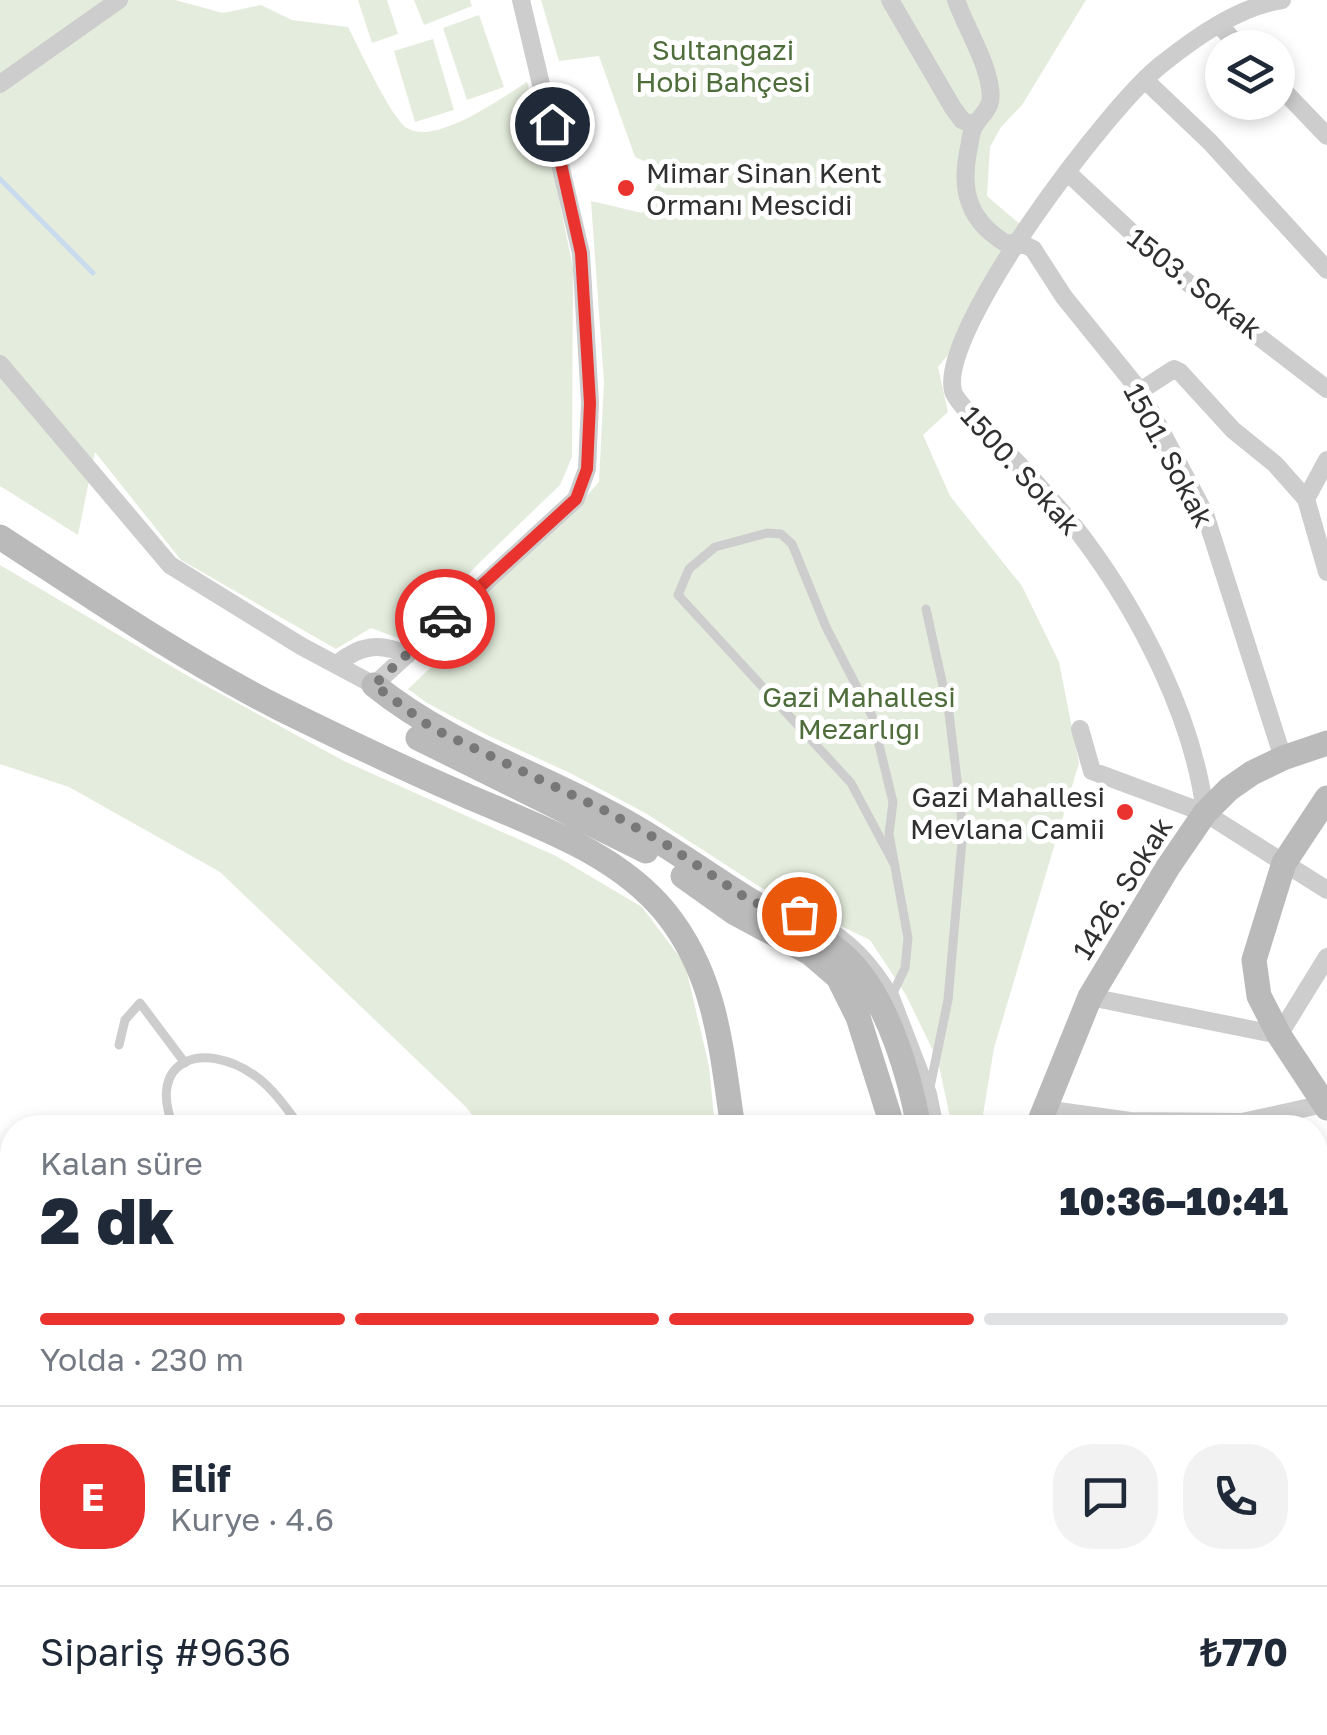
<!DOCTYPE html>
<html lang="tr">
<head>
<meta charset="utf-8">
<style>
  :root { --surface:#fff; --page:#f2f2f3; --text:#1f2937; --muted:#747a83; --line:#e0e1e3; --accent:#ea332e }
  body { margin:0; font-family:"Golos Text",sans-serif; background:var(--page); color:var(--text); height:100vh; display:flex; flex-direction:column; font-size:38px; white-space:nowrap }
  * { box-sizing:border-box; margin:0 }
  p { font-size:32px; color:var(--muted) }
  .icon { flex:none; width:55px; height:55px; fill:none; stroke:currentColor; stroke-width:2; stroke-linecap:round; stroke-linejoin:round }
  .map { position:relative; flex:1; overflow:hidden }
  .panel { position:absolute; left:0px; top:1115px; width:1328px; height:620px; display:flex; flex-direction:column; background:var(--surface); border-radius:40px 40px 0 0; box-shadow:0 5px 15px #0003 }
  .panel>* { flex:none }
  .buttons { position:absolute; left:1205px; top:30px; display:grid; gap:20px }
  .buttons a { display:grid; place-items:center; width:90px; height:90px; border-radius:50%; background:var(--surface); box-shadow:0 5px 15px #0003; font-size:50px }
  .pin { position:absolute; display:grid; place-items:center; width:85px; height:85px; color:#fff; margin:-42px; border:5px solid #fff; border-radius:50%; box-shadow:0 2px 10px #0007 }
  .courier { position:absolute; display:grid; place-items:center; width:100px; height:100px; margin:-50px; border:8px solid #ea332e; border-radius:50%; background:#fff; color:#222; box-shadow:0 2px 12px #0007 }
  .summary em { font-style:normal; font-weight:800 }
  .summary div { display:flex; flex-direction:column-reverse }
  .summary { display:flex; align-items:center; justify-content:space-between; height:170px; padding:0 40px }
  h1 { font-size:65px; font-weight:800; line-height:75px }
  .bar { display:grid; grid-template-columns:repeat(4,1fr); gap:15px 10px; align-content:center; height:120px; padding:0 40px }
  .bar i { height:12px; border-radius:8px; background:var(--line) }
  .bar .current { background:var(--accent) }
  .bar p { grid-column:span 4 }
  .line { display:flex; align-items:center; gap:25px; padding:0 40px; border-top:2px solid var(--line) }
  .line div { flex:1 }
  .round { display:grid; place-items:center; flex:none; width:105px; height:105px; border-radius:40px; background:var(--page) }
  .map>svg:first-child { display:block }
  .green { fill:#e4eddd }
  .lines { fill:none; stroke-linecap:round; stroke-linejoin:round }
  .stream { stroke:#c9dbed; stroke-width:5 }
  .lane { stroke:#cdcdcd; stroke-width:9 }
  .street { stroke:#cdcdcd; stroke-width:18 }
  .secondary { stroke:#bababa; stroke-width:25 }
  .primary { stroke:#a8a8a8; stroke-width:30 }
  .done { stroke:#787878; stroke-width:10; stroke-dasharray:0 18 }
  .route { stroke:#ea332e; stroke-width:12 }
  .poi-dot { fill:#ea332e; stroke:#fff; stroke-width:4 }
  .labels { text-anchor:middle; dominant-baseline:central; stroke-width:10; stroke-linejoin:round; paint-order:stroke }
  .park-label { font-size:28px; fill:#4e6d3b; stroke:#fff }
  .poi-label { font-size:28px; fill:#303030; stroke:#fff; text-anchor:start }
  .street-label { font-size:28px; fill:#303030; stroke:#fff }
</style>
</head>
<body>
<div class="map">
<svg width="1327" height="1735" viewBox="0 0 1327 1735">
  <rect width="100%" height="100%" fill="#fff"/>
  <path class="green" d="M0 0H175L223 13 261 5 292 20 348 27C359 48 391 118 407 128 436 146 503 97 527 82L555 179 573 268 572 457 560 485 479 563 406 641 371 628 336 649 181 560 95 452 78 535 0 486Z
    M358 0H387L398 34 372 43Z
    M414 0H470L472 6 424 25Z
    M541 0H1086L1022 105 1001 127 990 147 987 196 1021 225 1007 245 948 355 938 367 948 412 923 435 950 496 1022 586 1059 662 1079 763 994 1048 981 1127H952L938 1061 906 995 870 940 760 887 647 814 570 773 489 736 427 703 408 689 441 658 431 641 560 526 599 482 604 382 591 201 642 213 665 170 635 157 599 56 559 61Z
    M479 15 504 87 467 100 443 28Z
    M433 39 454 110 415 122 394 51Z
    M0 565 188 676 344 761 556 856 642 907 685 964 709 1066 715 1127H482L465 1106 220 872 69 787 0 764Z"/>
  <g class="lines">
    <path class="stream" d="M0 179 93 273"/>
    <path class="lane" d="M926 609 949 713 963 830 948 1000 929 1092
      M892 995 905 968 908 938 889 834 893 802 872 716 826 627 792 544 781 534 767 533 715 547 689 569 678 595 851 783 894 864
      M119 1045 125 1020 140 1003 185 1063
      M174 1128C145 1059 204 1040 254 1075 272 1087 288 1110 301 1128
      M616 1735 623 1722
      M705 1735 711 1722"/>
    <path class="street" d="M890 0 953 108 962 120 974 126
      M956 0C966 28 986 59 990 88 994 111 980 113 973 129 970 135 970 145 968 152 960 193 970 222 1007 244L1019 242 1033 249 1064 297 1140 391 1205 514 1283 758
      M1219 25 1241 48
      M1145 80 1210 142 1327 270
      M0 84 119 0
      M1278 85 1327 136
      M1067 172 1174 272 1327 389
      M0 364 170 565 301 646 374 685 576 499 587 469 590 403 581 253 521 0
      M1140 391 1174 369 1180 372 1233 430 1275 464 1306 499
      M1327 460 1306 499 1327 572
      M337 664C360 645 380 642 407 655
      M1080 729 1092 771 1205 813 1327 890
      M1205 813C1194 719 1140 614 1083 538 1067 516 1047 496 1029 475 1014 458 957 406 953 391 938 330 1111 103 1162 64 1196 37 1238 7 1282 0
      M814 922C850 941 870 963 891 998
      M1090 997 1279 1035 1327 957
      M885 1008 891 998 928 1094 935 1128
      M1044 1109 1130 1121 1242 1122 1324 1104
      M1315 1282 1324 1297
      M1315 1475 1327 1465
      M1315 1565 1327 1560
      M1315 1589 1327 1620
      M1315 1649 1327 1641
      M845 1735 851 1722
      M1002 1735 1012 1722
      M1186 1735 1204 1722"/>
    <path class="secondary" d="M0 537C92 597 181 658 279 708 338 737 398 766 458 792 530 824 615 850 666 913 717 977 721 1049 733 1128
      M374 685C446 743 528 769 608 812 659 838 703 872 751 901 786 922 827 935 854 966 889 1006 910 1076 919 1128
      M418 738 646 851
      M1327 798 1284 863 1254 960 1259 996 1279 1035 1327 1108
      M683 876 735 913 810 953 838 977 858 1017 893 1128
      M1037 1128 1090 997 1168 867 1205 813 1229 789 1252 773 1283 758 1327 743"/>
    <path class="primary" d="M891 1722 914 1735
      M923 1722 945 1735
      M762 1735 767 1722
      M791 1735 798 1722"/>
  </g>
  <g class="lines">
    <path class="done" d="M445 619 374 685 432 728 606 811 664 843 752 902 799 914"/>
    <path class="route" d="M445 619 576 499 587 469 590 403 581 253 552 124"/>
  </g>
  <g class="poi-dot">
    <circle cx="626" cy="188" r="10"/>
    <circle cx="1125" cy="812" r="10"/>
  </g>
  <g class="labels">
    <g class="park-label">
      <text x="723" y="49">Sultangazi<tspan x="723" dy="32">Hobi Bahçesi</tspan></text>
      <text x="859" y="696">Gazi Mahallesi<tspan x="859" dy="32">Mezarlığı</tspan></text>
    </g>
    <g class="poi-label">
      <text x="646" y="172">Mimar Sinan Kent<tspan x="646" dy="32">Ormanı Mescidi</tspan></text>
      <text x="1105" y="796" text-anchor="end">Gazi Mahallesi<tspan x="1105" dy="32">Mevlana Camii</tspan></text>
    </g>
    <g class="street-label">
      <text transform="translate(1195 283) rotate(38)">1503. Sokak</text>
      <text transform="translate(1169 455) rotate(62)">1501. Sokak</text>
      <text transform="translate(1021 470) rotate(48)">1500. Sokak</text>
      <text transform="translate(1122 888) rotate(-58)">1426. Sokak</text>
    </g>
  </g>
</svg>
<div class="buttons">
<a><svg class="icon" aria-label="layers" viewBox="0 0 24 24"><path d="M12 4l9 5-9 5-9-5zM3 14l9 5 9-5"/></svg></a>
</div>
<div class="pin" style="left:799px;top:914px;background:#ea580c"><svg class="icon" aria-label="bag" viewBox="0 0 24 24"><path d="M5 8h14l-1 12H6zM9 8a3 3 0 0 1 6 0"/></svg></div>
<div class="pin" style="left:552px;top:124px;background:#1f2937"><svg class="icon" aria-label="home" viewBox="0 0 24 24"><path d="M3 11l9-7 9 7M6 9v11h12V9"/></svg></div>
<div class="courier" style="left:445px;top:619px"><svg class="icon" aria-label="car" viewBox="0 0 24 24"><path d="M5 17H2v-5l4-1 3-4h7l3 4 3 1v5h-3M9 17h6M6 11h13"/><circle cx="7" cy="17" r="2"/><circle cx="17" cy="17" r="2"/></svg></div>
<section class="panel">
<div class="summary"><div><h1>2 dk</h1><p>Kalan süre</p></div><em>10:36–10:41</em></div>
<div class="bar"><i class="current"></i><i class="current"></i><i class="current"></i><i></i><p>Yolda · 230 m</p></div>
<div class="line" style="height:180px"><b class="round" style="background:var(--accent);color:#fff">E</b><div><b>Elif</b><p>Kurye · 4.6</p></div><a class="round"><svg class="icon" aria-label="chat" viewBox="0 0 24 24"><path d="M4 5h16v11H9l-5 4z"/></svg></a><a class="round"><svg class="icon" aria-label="phone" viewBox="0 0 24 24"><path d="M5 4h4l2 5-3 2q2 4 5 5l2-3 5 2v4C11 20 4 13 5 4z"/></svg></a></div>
<div class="line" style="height:130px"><div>Sipariş #9636</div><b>₺770</b></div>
</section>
</div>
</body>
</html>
